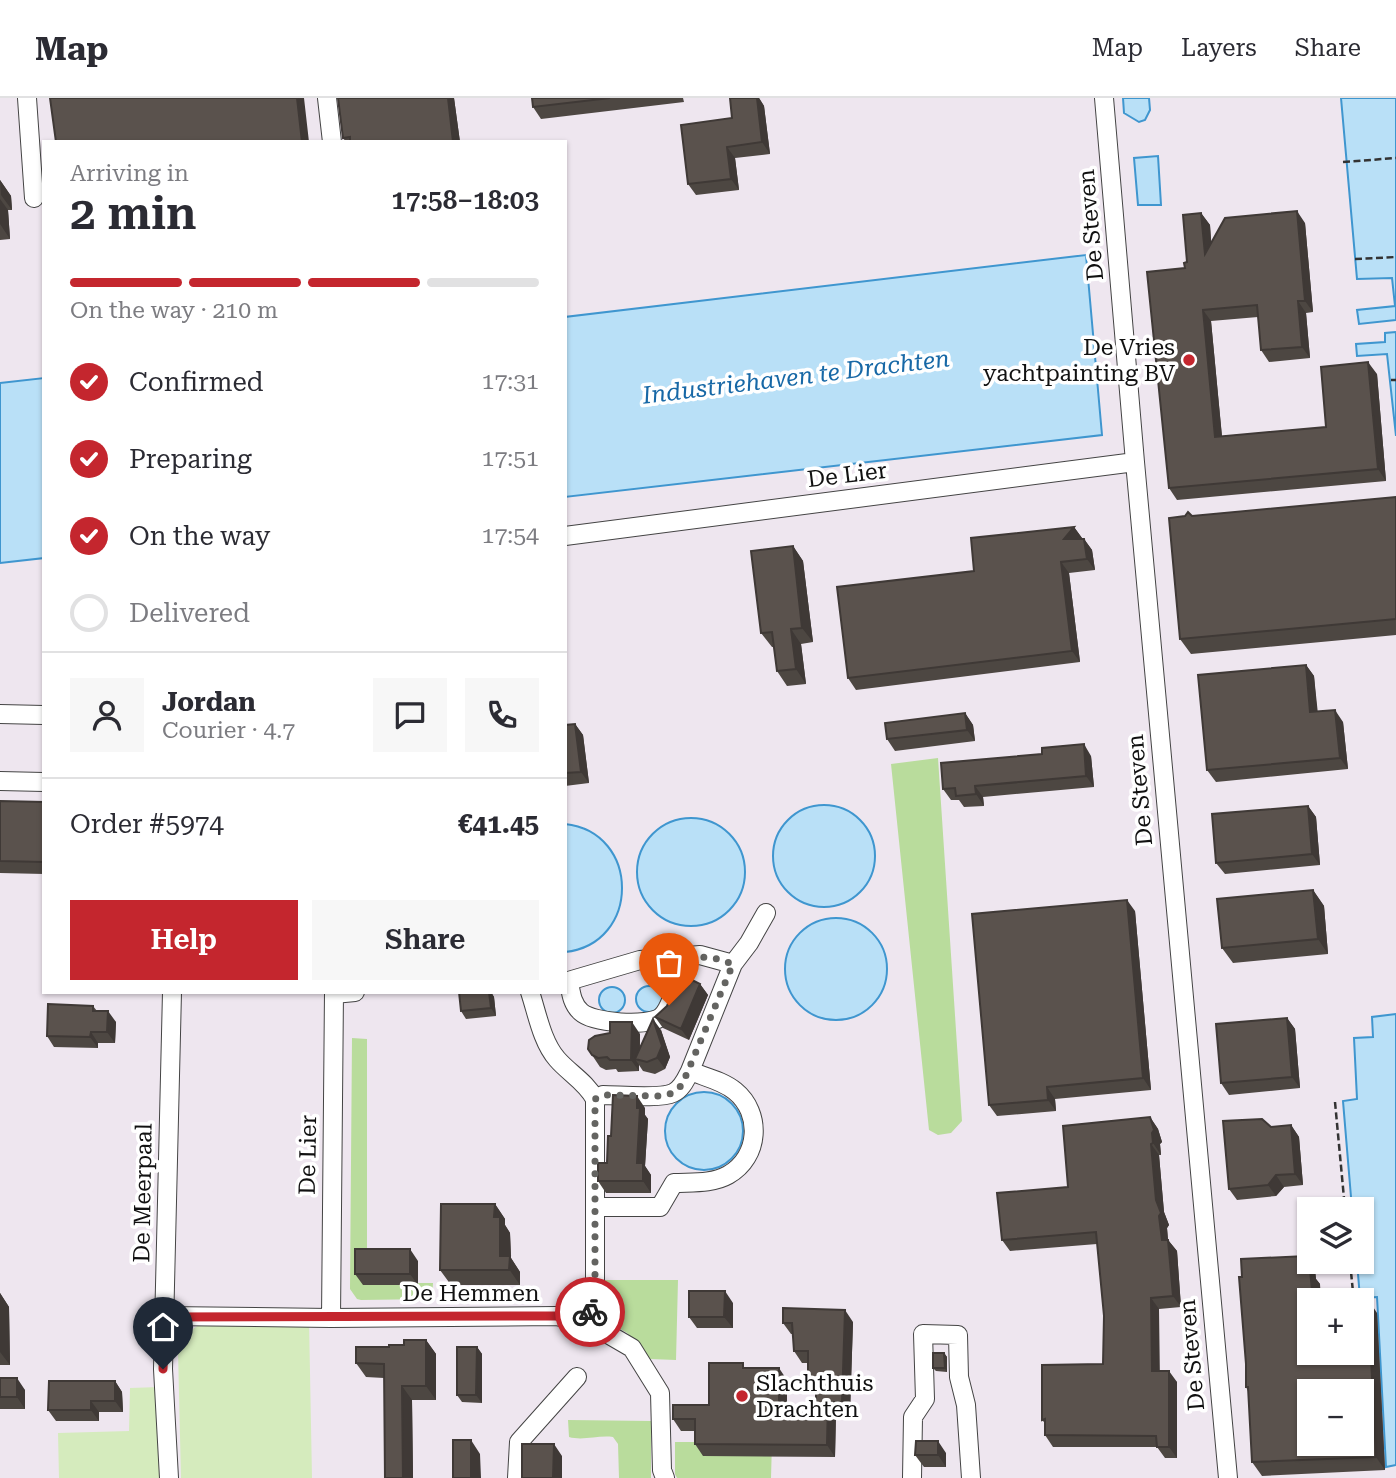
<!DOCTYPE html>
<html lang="en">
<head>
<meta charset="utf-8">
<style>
  :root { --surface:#fff; --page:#f7f7f7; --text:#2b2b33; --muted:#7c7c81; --line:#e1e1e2; --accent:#c4262e }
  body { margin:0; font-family:"Roboto Serif",serif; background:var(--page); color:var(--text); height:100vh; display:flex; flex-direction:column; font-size:26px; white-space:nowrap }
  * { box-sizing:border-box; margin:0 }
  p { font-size:23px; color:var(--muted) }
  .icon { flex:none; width:38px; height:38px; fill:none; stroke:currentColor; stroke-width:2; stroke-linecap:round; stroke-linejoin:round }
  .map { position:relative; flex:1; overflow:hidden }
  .side { position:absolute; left:42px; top:42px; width:525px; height:854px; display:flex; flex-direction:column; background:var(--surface); border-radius:0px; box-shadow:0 2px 5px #0004 }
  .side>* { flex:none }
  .controls { position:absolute; left:1297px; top:1099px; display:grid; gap:14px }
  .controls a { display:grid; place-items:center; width:77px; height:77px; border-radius:0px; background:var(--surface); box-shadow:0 2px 5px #0004; font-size:35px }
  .pin { position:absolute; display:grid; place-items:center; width:60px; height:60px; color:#fff; margin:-72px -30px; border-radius:50% 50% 50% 0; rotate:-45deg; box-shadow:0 0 7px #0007 }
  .pin .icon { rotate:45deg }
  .courier { position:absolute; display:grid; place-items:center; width:70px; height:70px; margin:-35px; border:5px solid #c4262e; border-radius:50%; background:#fff; color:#222; box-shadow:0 2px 9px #0007 }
  .overview em { font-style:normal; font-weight:600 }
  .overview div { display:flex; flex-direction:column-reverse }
  .overview { display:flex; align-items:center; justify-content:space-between; height:119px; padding:0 28px }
  h1 { font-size:46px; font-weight:600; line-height:52px }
  .bar { display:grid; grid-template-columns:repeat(4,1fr); gap:10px 7px; align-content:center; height:84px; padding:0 28px }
  .bar i { height:9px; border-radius:5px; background:var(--line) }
  .bar .active { background:var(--accent) }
  .bar p { grid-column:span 4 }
  .line { display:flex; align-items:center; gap:18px; padding:0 28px; border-top:2px solid var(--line) }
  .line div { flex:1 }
  .round { display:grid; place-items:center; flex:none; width:74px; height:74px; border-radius:0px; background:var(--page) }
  ol { padding:0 28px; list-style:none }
  li { display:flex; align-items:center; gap:21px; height:77px }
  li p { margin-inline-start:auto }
  li .icon { padding:7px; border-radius:50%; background:var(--accent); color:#fff; stroke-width:4 }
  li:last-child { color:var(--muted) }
  li i { width:38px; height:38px; border:4px solid var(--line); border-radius:50% }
  .cta { display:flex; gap:14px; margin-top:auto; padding:14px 28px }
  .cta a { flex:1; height:80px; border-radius:0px; background:var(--accent); color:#fff; font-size:28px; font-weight:600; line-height:80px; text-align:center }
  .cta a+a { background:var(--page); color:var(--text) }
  header { display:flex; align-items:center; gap:42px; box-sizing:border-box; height:98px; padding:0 35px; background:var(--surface); border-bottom:2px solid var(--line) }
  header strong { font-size:33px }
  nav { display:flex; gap:38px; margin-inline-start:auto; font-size:24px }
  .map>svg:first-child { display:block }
  .industrial { fill:#eee6ef; fill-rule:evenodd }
  .green { fill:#d5ebbd }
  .forest { fill:#b9dc9c }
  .water { fill:#b9e0f7; stroke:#3f96cf; stroke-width:2 }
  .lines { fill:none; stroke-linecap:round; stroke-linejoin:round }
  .minor-casing { stroke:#444; stroke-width:20 }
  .path { stroke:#333; stroke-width:2.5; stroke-dasharray:7 3.5; stroke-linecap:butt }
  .minor { stroke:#fff; stroke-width:18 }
  .wall { fill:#4d4742 }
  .shaded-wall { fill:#3f3936 }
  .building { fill:#5a524d; stroke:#3f3936; stroke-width:2; fill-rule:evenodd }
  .done { stroke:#646461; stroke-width:7; stroke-dasharray:0 12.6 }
  .route { stroke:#c4262e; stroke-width:9 }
  .poi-dot { fill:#c4262e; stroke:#fff; stroke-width:2.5 }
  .labels { text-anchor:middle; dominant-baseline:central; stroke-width:7; stroke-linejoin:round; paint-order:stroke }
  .street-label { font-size:23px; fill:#111; stroke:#fff }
  .poi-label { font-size:23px; fill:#111; stroke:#fff; text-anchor:end }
  .water-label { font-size:24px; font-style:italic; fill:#1768a6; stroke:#fff }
</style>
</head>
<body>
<header>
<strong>Map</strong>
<nav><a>Map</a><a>Layers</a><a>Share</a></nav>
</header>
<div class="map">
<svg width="1396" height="1380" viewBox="0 0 1396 1380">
  <rect width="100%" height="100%" fill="#fffdf5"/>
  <path class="industrial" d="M0 0H1396V1380H0ZM44 44H565V894H44ZM1309 1111H1362V1164H1309ZM1309 1202H1362V1255H1309ZM1309 1293H1362V1346H1309Z"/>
  <path class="green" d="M309 1222 312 1380H181L178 1253C182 1240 188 1234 199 1227Z
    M160 1289 163 1380H59L58 1335 129 1333 130 1290Z"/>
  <path class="forest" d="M938 660 962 1023 951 1035 938 1037 929 1032 891 666Z
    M352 940 367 941V1163L378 1185H433L432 1201 361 1202 357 1201 350 1191Z
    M602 1182H678L676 1262 650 1261 627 1235 609 1224 610 1220 603 1217Z
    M568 1322 651 1323V1380H619L618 1346 613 1339C598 1337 583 1343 569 1339Z
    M675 1344H772L771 1380H677L675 1376Z"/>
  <path class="water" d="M1123 0H1149L1150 12 1145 22 1139 24 1124 15Z
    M1341 0H1396V222L1359 226 1357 212 1395 208 1392 180 1357 181Z
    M1158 58 1161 107H1138L1134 60Z
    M1086 157 1102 337 565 399V219Z
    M1396 234V338L1387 256 1357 258 1356 246 1385 244V235Z
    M44 280V460L0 465V285Z
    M773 758a51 51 0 1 1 102 0a51 51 0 1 1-102 0Z
    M637 774a54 54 0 1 1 108 0a54 54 0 1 1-108 0Z
    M565 726C641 734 641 846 565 854Z
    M785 871a51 51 0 1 1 102 0a51 51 0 1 1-102 0Z
    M636 901a13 13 0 1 1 26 0a13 13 0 1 1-26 0Z
    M599 902a13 13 0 1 1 26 0a13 13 0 1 1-26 0Z
    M1396 916V1367L1386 1369 1377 1199 1360 1200 1357 1164H1362V1111H1352L1343 1003 1357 1001 1354 940 1373 939 1372 919Z
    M665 1033a39 39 0 1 1 78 0a39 39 0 1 1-78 0Z"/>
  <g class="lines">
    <defs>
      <path id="minor" d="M27 0 34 100
        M327 0 332 44
        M1104 0 1135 364 1228 1380
        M565 438 1135 364
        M0 616 44 617
        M0 683 44 684
        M565 884 640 862 700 857 733 866
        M569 884C571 895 572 906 581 914 593 925 648 929 661 919 673 909 680 873 685 857
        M530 894C537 915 542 944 557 961 569 975 586 984 595 1001V1182L589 1225
        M334 896 355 894
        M690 973 733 866 749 845 766 815
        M595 1001 603 997C619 997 660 1001 673 995 682 991 686 981 690 973 705 979 723 983 735 993 762 1015 760 1059 728 1077 712 1086 692 1084 674 1085L660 1109H595
        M165 1218 331 1220 556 1218 589 1225 632 1250 660 1295 662 1372 665 1380
        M331 1220 334 894
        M169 1380 163 1271 172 894
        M517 1380 519 1344 577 1279
        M912 1380 913 1319 925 1301 923 1236 958 1237 959 1279 966 1307 971 1380"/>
    </defs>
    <use href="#minor" class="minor-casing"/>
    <path class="path" d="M1343 64 1396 60
      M1355 161 1396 159
      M1391 282H1396
      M1335 1004 1345 1111
      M1350 1164 1353 1194"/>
    <use href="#minor" class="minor"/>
  </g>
  <path class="wall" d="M338 0H454L460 44H346L343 40Z
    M532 0H683L684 4 541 21 533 9Z
    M730 0H759L764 8 770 56 735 60 739 92 696 97 688 86 732 20Z
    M0 82 11 98 12 112H8L10 141 0 142Z
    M1201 115 1210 127 1211 145 1305 125 1313 214 1306 215 1310 260 1269 264 1261 252 1258 219 1211 223 1222 338 1326 329 1377 276 1386 383 1177 402 1169 390 1185 170Z
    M1396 399V537L1191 556 1180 541 1192 418Z
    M1074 429 1082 440V441H1084L1092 452 1095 472 1069 475 1080 564 856 592 848 580 974 473Z
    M793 448 803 463 813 544 801 546 806 586 787 588 777 573 774 549H772L761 535Z
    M1306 567 1314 578 1317 614 1343 624 1348 671 1216 684 1207 672Z
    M965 615 973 627 975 643 895 653 887 641Z
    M575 626 583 637 589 685 565 688V627Z
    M1091 658 1094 689 983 699 984 708 964 709 959 702H951L943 691Z
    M0 703 44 704V776L0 775Z
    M1308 708 1316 719 1320 767 1225 776 1216 765Z
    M1313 792 1324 808 1328 856 1233 865 1222 850Z
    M1135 813 1151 992 1055 1001 1056 1013 997 1018 989 1007Z
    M700 886 708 897 689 942 663 930 655 919 667 908Z
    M459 894H491L494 899 496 918 466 921 461 913Z
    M93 908 97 913 116 924 115 945H98V950L54 949 47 938Z
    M1287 920 1295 931 1300 990 1229 997 1221 985Z
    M661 932 670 959 665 971 655 976 643 973 639 967V973L618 974 616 971 606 972 600 969 588 951 610 935 640 936V951Z
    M645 1010V1017L648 1021 645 1068 651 1077V1095H606L598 1083 607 1065Z
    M1150 1019 1158 1031 1162 1044 1160 1046 1161 1057H1159L1164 1114 1169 1127 1167 1130 1168 1142 1177 1153 1181 1209 1159 1211V1273L1177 1284V1360H1165L1157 1349H1053L1045 1337V1325L1042 1322 1103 1266 1104 1218 1097 1146 1010 1153 1002 1142 1068 1089Z
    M1291 1027 1299 1039 1303 1087 1284 1089 1276 1098 1237 1102 1229 1091Z
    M495 1106 505 1121V1127L510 1135 511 1160 520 1174V1187H451L440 1172Z
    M418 1163V1187H363L355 1176Z
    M1309 1163 1315 1172 1316 1181 1320 1186 1309 1202 1377 1215 1385 1372 1262 1378 1252 1364 1248 1293 1246 1289Z
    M0 1195 9 1209 10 1267H0Z
    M733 1205V1230H697L689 1219Z
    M853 1224 850 1315H836L835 1359 703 1358 695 1346V1333H681L673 1321 709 1307 746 1270 787 1282V1314L816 1315V1293L808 1282V1265H802L794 1253 793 1236H791L783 1225Z
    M426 1242 436 1256V1302H412L413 1380H385L384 1280 366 1279 356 1265 404 1247Z
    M477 1249 482 1256V1305L462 1304 457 1297Z
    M944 1255 947 1259V1274L936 1273 933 1270Z
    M0 1280 25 1292V1311H0Z
    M115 1283 122 1294 123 1314H99V1323H56L48 1312Z
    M946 1355V1369H924L915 1357Z"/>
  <path class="shaded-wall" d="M297 0H304L309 44H302Z
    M448 0H454L460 44H453Z
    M757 0H759L764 8 770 56 762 44Z
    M727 49 735 60 739 92 731 81Z
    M0 82 11 98 12 112 1 97Z
    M0 101 8 112 10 141 0 126Z
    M1297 113 1305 125 1313 214 1305 203Z
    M1201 115 1210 127 1213 167 1205 156Z
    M1298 203 1306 215 1310 260 1302 249Z
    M1203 212 1211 223 1223 350 1215 339Z
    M1368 264 1377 276 1386 383 1378 371Z
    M1074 429 1082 440 1072 453 1064 441Z
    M1084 441 1092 452 1095 472 1087 461Z
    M793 448 803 463 813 544 802 530Z
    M1061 464 1069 475 1080 564 1072 553Z
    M791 531 801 546 806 586 796 571Z
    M1306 567 1314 578 1319 626 1310 614Z
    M1335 612 1343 624 1348 671 1340 660Z
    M965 615 973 627 975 643 967 632Z
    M575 626 583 637 589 685 581 674Z
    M1084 646 1091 658 1094 689 1086 678Z
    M975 688 983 699 984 708 976 696Z
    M1308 708 1316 719 1320 767 1312 756Z
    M1313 792 1324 808 1328 856 1318 841Z
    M1127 802 1135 813 1151 992 1143 980Z
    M700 886 708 897 689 942 681 931Z
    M489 894H491L494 899 496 918 491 910Z
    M108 913 116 924 115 945 107 934Z
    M1287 920 1295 931 1300 990 1292 979Z
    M653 921 661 932 670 959 665 971 657 960Z
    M632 924 640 936 639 962 635 961 639 967V973L631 962Z
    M91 934 98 945V950L90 939Z
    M1047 989 1055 1001 1056 1013 1048 1002Z
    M637 998 645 1010V1017L648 1021 645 1068 651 1077V1095L643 1083 637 1065Z
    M1150 1019 1158 1031 1162 1044 1160 1046 1161 1057 1153 1045Z
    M1291 1027 1299 1039 1303 1087 1295 1076Z
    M1151 1046 1159 1057 1164 1114 1169 1127 1167 1130 1168 1142 1177 1153 1181 1209 1173 1198 1162 1142 1156 1102Z
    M1276 1077 1284 1089 1276 1098 1268 1087Z
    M495 1106 505 1121V1127L510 1135 511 1160 520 1174V1187L500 1158 494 1119Z
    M410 1151 418 1163V1187L410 1176Z
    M1306 1158 1315 1172 1316 1181 1320 1186 1321 1202H1313L1307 1173Z
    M725 1193 733 1205V1230L724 1219Z
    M0 1195 9 1209 10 1267 0 1254Z
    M1151 1200 1159 1211 1160 1285 1152 1273Z
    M1368 1201 1377 1215 1385 1372 1376 1359Z
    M845 1212 853 1224 850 1315 842 1304Z
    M426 1242 436 1256V1302L426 1288Z
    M477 1249 482 1256V1305L476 1297Z
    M944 1255 947 1259V1274L945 1270Z
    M779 1270 787 1282V1326L779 1314Z
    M1169 1273 1177 1284V1360L1169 1349Z
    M17 1280 25 1292V1311L17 1299Z
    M115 1283 122 1294 123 1314 115 1303Z
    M402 1288 412 1302 413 1380H403Z
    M91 1303 99 1314V1323L91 1312Z
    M828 1304 836 1315 835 1359 827 1347Z
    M471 1342 480 1356 481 1380H471Z
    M938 1343 946 1355V1369L938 1357Z
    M554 1346 562 1358V1380H553Z"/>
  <path class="building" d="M50 0H297L302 44H56Z
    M338 0H448L453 44H350V39L343 40Z
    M532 0H610L533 9Z
    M730 0H757L762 44 727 49 731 81 688 86 681 27 732 20Z
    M1297 113 1305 203H1298L1302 249 1261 252 1257 207 1203 212 1215 339 1326 329 1321 269 1368 264 1378 371 1169 390 1147 174 1185 170 1184 165 1187 164 1183 117 1201 115 1205 156 1225 120Z
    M1396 399V521L1180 541 1169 420 1185 418 1188 414 1192 418Z
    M1074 429 1064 441H1084L1087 461 1061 464 1072 553 848 580 837 489 974 473 971 440Z
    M793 448 802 530 791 531 796 571 777 573 772 534 761 535 751 453Z
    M1306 567 1310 614 1335 612 1340 660 1207 672 1198 577Z
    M965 615 967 632 887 641 885 625Z
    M575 626 581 674 565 675V627Z
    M1084 646 1086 678 975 688 976 696 956 698 955 690 943 691 941 665 1042 656V650Z
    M0 703 44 704V764L0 763Z
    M1308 708 1312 756 1216 765 1212 716Z
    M1313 792 1318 841 1222 850 1217 801Z
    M1127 802 1143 980 1047 989 1048 1002 989 1007 972 816Z
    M680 876 700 886 681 931 655 919 667 908Z
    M459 894H489L491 910 461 913Z
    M48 906 93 908V913H108L107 934H91L90 939 47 938Z
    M1287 920 1292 979 1221 985 1216 926Z
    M653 921 662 948 657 960 647 964 635 961Z
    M610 924H632L631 962H610L607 959 598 960 592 957 588 951 589 942 595 938 610 935Z
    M613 997 637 998V1010H640L637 1065H643V1083H598V1065H607L608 1038H611Z
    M1150 1019 1154 1032 1152 1035 1153 1045 1151 1046 1156 1102 1161 1115 1159 1118 1162 1142H1168L1173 1198 1151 1200 1152 1273H1169V1349H1157L1156 1338 1045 1337V1321L1042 1322V1267L1103 1266 1104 1218 1096 1134 1002 1142 997 1095 1068 1089 1063 1028Z
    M1262 1021 1271 1029 1291 1027 1295 1076 1276 1077 1268 1087 1229 1091 1223 1023Z
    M441 1106H495L494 1119H500V1158H510L509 1172H440Z
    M355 1151H410V1176H355Z
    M1306 1158 1307 1173 1310 1172 1313 1202H1309V1255H1362V1202H1353L1368 1201 1376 1359 1252 1364 1248 1289H1246V1266L1239 1179H1242L1241 1161ZM1309 1293H1362V1346H1309Z
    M689 1193H725L724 1219H689Z
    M783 1210 845 1212 842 1304H828L827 1347 695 1346V1321H673V1307H709V1265H743V1270H779V1314L816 1315V1282H808V1253H794L792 1225H783Z
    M404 1242H426V1288H402L403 1380H385L384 1266 356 1265V1249H389V1247H404Z
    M457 1249H477L476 1297H457Z
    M933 1255H944L945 1270H933Z
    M0 1280H17V1299H0Z
    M49 1283H115V1303H91V1312H48Z
    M453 1342H471V1380H453Z
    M916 1343H938V1357H915Z
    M522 1346H554L553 1380H522Z"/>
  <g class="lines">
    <path class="done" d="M590 1214 595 1182V1001L603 997 662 998 673 995 682 987 733 866 714 860 685 858 669 907"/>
    <path class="route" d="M163 1271 165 1219 556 1218 589 1225 590 1214"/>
  </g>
  <g class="poi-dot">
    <circle cx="1189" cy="262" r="7"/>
    <circle cx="742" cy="1298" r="7"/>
  </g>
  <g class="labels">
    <g class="street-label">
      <text transform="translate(1091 127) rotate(-95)">De Steven</text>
      <text transform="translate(847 377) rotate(-7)">De Lier</text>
      <text transform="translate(1140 692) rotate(-95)">De Steven</text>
      <text transform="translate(308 1057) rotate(-89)">De Lier</text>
      <text transform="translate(143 1095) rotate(-89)">De Meerpaal</text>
      <text x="471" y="1195">De Hemmen</text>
      <text transform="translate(1192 1257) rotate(-95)">De Steven</text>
    </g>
    <g class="poi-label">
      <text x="1175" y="249">De Vries<tspan x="1175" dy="26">yachtpainting BV</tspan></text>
      <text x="756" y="1285" text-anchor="start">Slachthuis<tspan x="756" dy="26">Drachten</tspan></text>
    </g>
    <g class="water-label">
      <text transform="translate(796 279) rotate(-7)">Industriehaven te Drachten</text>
    </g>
  </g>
</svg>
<div class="controls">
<a><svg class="icon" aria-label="layers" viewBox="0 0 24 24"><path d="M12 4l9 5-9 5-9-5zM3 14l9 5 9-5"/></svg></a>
<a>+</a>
<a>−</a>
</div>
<div class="pin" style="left:669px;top:907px;background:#ea580c"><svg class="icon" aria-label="bag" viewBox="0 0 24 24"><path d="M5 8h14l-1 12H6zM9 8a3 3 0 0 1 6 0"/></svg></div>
<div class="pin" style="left:163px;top:1271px;background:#1f2937"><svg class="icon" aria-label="home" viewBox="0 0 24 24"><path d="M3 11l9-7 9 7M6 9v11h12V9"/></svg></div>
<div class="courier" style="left:590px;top:1214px"><svg class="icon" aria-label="bike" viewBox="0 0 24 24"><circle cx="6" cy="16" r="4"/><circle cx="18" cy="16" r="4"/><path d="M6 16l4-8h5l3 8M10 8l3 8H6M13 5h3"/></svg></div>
<section class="side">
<div class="overview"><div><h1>2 min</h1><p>Arriving in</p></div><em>17:58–18:03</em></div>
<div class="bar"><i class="active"></i><i class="active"></i><i class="active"></i><i></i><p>On the way · 210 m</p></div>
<ol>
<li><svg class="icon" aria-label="check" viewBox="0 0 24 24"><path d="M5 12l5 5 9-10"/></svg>Confirmed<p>17:31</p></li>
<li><svg class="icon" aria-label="check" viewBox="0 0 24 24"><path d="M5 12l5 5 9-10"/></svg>Preparing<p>17:51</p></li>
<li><svg class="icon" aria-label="check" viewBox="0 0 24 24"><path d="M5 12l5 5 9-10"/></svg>On the way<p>17:54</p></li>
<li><i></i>Delivered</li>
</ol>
<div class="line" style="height:126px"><a class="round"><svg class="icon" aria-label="person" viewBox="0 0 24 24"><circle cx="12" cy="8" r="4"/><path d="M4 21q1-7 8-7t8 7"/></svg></a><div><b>Jordan</b><p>Courier · 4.7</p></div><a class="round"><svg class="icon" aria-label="chat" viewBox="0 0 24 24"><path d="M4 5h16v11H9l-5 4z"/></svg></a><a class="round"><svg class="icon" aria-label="phone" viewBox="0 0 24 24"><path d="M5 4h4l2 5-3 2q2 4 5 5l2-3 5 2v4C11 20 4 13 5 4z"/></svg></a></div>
<div class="line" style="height:91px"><div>Order #5974</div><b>€41.45</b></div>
<div class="cta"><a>Help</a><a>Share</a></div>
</section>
</div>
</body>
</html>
